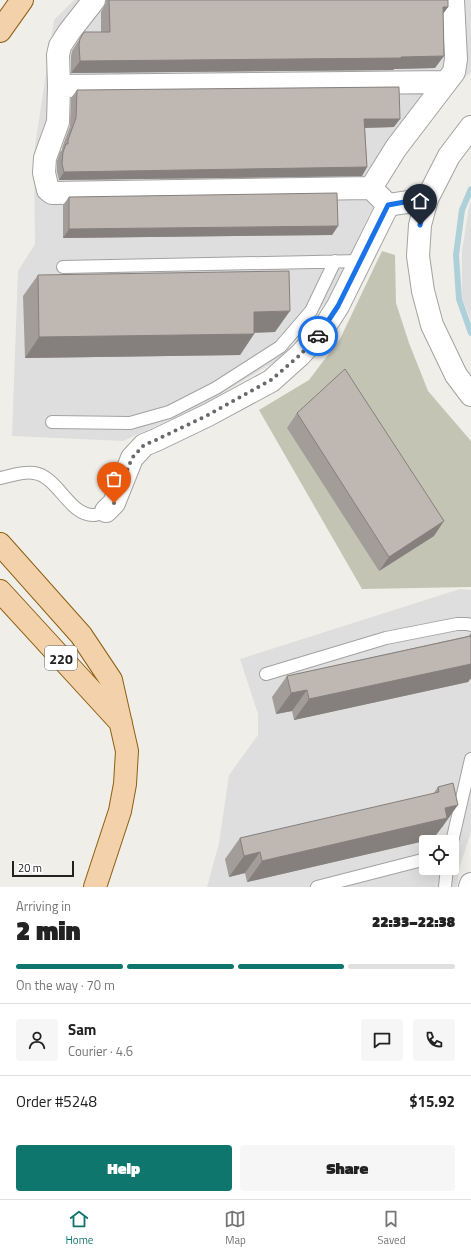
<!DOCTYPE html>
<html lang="en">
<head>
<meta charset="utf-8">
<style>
  :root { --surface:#fff; --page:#f6f6f6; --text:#222; --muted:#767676; --line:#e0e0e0; --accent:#0f766e }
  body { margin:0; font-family:"Titillium Web",sans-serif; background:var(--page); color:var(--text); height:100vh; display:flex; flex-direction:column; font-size:15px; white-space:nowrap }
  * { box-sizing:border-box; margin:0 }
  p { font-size:13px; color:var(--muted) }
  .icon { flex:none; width:22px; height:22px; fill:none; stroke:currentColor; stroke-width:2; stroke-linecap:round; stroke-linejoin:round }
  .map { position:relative; height:887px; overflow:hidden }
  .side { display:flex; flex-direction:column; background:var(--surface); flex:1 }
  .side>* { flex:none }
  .fabs { position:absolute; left:419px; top:835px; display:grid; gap:8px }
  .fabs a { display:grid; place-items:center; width:40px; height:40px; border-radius:4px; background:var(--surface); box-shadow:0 4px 16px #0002; font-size:20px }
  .scale { position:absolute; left:12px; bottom:10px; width:62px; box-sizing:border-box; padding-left:4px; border:2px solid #212121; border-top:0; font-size:11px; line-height:14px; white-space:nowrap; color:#212121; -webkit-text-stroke:3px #fff; paint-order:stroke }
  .pin { position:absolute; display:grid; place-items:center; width:34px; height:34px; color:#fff; margin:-41px -17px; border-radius:50% 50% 50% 0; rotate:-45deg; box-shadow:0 0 4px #0007 }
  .pin .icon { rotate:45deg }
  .courier { position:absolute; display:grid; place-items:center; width:40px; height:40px; margin:-20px; border:3px solid #1a73e8; border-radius:50%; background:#fff; color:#222; box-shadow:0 1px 5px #0007 }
  .head em { font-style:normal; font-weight:800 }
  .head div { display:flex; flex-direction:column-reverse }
  .head { display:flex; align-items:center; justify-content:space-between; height:68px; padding:0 16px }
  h1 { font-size:26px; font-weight:800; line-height:30px }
  .bar { display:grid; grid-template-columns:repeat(4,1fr); gap:6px 4px; align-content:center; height:48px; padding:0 16px }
  .bar i { height:5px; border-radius:3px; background:var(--line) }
  .bar .selected { background:var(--accent) }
  .bar p { grid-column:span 4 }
  .line { display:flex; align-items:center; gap:10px; padding:0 16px; border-top:1px solid var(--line) }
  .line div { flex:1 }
  .round { display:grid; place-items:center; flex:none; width:42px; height:42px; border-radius:4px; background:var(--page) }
  .button { display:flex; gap:8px; margin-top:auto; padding:8px 16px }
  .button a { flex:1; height:46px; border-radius:4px; background:var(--accent); color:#fff; font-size:16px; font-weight:800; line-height:46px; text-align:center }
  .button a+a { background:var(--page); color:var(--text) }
  .menu { display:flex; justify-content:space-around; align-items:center; height:56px; border-top:1px solid var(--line); background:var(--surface); font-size:11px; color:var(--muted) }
  .menu a { display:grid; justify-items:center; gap:2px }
  .menu .selected { color:var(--accent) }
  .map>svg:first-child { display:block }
  .residential { fill:#dfdede; fill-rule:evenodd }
  .construction { fill:#c4c4b5 }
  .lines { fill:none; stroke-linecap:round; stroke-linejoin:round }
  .stream { stroke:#aed1d9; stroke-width:6 }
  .lane-casing { stroke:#a2a2a2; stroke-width:14 }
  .street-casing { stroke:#a2a2a2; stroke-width:24 }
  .primary-casing { stroke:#8e5f10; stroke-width:24 }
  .lane { stroke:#fff; stroke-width:12 }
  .street { stroke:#fff; stroke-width:22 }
  .primary { stroke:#f3d1ab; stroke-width:22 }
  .wall { fill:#a39d99 }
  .shaded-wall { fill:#85807d }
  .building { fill:#beb7b2; stroke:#85807d }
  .done { stroke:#696967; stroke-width:4; stroke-dasharray:0 7.2 }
  .route { stroke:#1a73e8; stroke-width:5 }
  .labels { text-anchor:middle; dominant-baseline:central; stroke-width:3; stroke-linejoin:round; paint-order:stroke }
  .shield { fill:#fff; stroke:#646464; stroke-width:1 }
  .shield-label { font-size:14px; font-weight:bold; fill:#212121 }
</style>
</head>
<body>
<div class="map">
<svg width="471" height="887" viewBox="0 0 471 887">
  <rect width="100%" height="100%" fill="#f0eee9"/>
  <path class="residential" d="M74 0H471V72L459 82 392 170 367 219 331 296 281 358 204 404 123 441 12 436 18 271 35 244 34 153 54 20Z
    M471 202V320L462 298V251L469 207Z
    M460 589 471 590V832L460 866 457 887H207L219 843 229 775 258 735V714L240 659ZM426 842H452V868H426Z"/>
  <path class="construction" d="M382 251 395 255 396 303 409 343 428 391 471 441V587L362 589 259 410 309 380 340 339Z"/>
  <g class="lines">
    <path class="stream" d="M471 189 462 210 456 255 459 299 471 333"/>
    <defs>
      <path id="lane" d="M63 267 361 261
        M52 422 130 423 169 412 216 388 280 347 311 311 335 261
        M0 478C11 476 23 471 34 473 58 476 69 516 94 515 97 515 102 512 106 511
        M266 674 386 638 457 624H467L471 625
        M452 842 471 759
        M317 887 426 859
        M445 887 447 868"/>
      <path id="street" d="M94 0 69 32 60 46 58 55 59 86 58 122 45 158 44 173 48 190 52 193 371 188 388 205
        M59 86 446 82
        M471 127 449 156 427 199 420 225 418 256 423 291 432 325 456 375 471 395
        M371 188 396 148 454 72 456 59 453 0
        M106 511 114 503 132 458 144 445 156 440 208 415 271 381 300 355 322 331 338 306 388 205 427 199
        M470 887 471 884"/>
      <path id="primary" d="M0 31 22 0
        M0 544 81 635 111 680 127 751 125 784 120 811 95 887
        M0 591 121 723"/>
    </defs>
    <use href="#lane" class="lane-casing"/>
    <use href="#street" class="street-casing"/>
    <use href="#primary" class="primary-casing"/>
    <use href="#lane" class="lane"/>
    <use href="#street" class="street"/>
    <use href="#primary" class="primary"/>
  </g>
  <path class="wall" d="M106 0H448V7L443 14 435 68 394 69 393 70 71 73V56L72 51 84 32H101V12L106 2Z
    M77 90 394 127 365 128 367 167 362 176 59 180 57 172V161L60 152 62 150V148L70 126 71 98Z
    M69 197 338 226 332 235 63 238V205Z
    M38 275 275 332 254 333V334L240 355 25 358 23 296Z
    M297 413 434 536 379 571 287 428Z
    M471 633V678L468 682 294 720 292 711 276 714 272 697 287 676 468 636Z
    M453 783 443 826 442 827 433 839 247 882 245 873 229 877 225 859 240 838 433 794 438 787Z"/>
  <path class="shaded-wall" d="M443 7H448L439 19Z
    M444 56 435 68 394 69 393 70 71 73 80 61Z
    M364 119H400L394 127 359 128Z
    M367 167 362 176 59 180 64 172Z
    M338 226 332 235 63 238 69 229Z
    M290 311 275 332 239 333 254 312Z
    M254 334 240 355 25 358 39 337Z
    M444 521 434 536 379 571 389 557Z
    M471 664V678L468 682 294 720 309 699Z
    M307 690 292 711 276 714 291 693Z
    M458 805 443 826 442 827 433 839 247 882 262 861 445 808Z
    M260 852 245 873 229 877 244 856Z"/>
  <path class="building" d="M109 0H448V7H443L444 56 401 57V58L80 61 79 44 80 39 84 32H110Z
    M399 87 400 119H364L367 167 64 172 62 164 63 152 66 144H68V140L76 118 77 90Z
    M337 193 338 226 69 229V197Z
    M289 271 290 311 254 312V334L39 337 38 275Z
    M345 369 444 521 389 557 297 413Z
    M471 636V664L309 699 307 690 291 693 287 676Z
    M453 783 458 805 445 808 447 818 262 861 260 852 244 856 240 838 439 792 438 787Z"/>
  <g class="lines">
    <path class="done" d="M114 503 132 458 144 445 156 440 208 415 271 380 300 355 318 336"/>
    <path class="route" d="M318 336 338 306 388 205 427 198 420 225"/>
  </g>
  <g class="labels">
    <rect class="shield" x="45" y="646" width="32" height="24" rx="3"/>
    <g class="shield-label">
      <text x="61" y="658">220</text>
    </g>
  </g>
</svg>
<div class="fabs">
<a><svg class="icon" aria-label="locate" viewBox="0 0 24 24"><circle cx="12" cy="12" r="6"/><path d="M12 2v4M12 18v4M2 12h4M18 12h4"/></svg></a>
</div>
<div class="scale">20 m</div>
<div class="pin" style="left:114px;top:503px;background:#ea580c"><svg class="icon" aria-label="bag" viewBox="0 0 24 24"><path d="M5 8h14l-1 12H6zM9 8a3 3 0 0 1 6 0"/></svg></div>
<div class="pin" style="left:420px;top:225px;background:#1f2937"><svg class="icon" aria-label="home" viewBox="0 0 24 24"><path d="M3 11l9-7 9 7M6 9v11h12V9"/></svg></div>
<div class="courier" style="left:318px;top:336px"><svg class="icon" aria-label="car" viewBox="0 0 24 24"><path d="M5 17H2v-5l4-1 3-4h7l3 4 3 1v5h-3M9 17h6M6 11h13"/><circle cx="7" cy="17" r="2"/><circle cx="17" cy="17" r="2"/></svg></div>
</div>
<section class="side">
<div class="head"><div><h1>2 min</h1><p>Arriving in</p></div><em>22:33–22:38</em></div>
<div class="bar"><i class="selected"></i><i class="selected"></i><i class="selected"></i><i></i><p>On the way · 70 m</p></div>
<div class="line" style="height:72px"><a class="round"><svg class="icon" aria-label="person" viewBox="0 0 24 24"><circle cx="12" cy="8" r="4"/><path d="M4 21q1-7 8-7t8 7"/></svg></a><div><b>Sam</b><p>Courier · 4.6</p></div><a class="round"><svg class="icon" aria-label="chat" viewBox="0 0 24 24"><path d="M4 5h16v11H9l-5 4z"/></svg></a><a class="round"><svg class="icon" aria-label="phone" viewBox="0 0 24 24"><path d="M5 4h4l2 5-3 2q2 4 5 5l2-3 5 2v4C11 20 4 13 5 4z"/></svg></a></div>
<div class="line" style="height:52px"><div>Order #5248</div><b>$15.92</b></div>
<div class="button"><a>Help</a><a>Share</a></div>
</section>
<nav class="menu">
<a class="selected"><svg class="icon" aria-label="home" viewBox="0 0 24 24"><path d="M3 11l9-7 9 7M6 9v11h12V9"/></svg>Home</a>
<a><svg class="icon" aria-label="map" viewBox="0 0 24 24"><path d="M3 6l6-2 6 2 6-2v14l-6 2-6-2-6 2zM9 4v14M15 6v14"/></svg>Map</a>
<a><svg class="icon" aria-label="saved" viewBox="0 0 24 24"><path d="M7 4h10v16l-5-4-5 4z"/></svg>Saved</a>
</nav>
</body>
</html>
